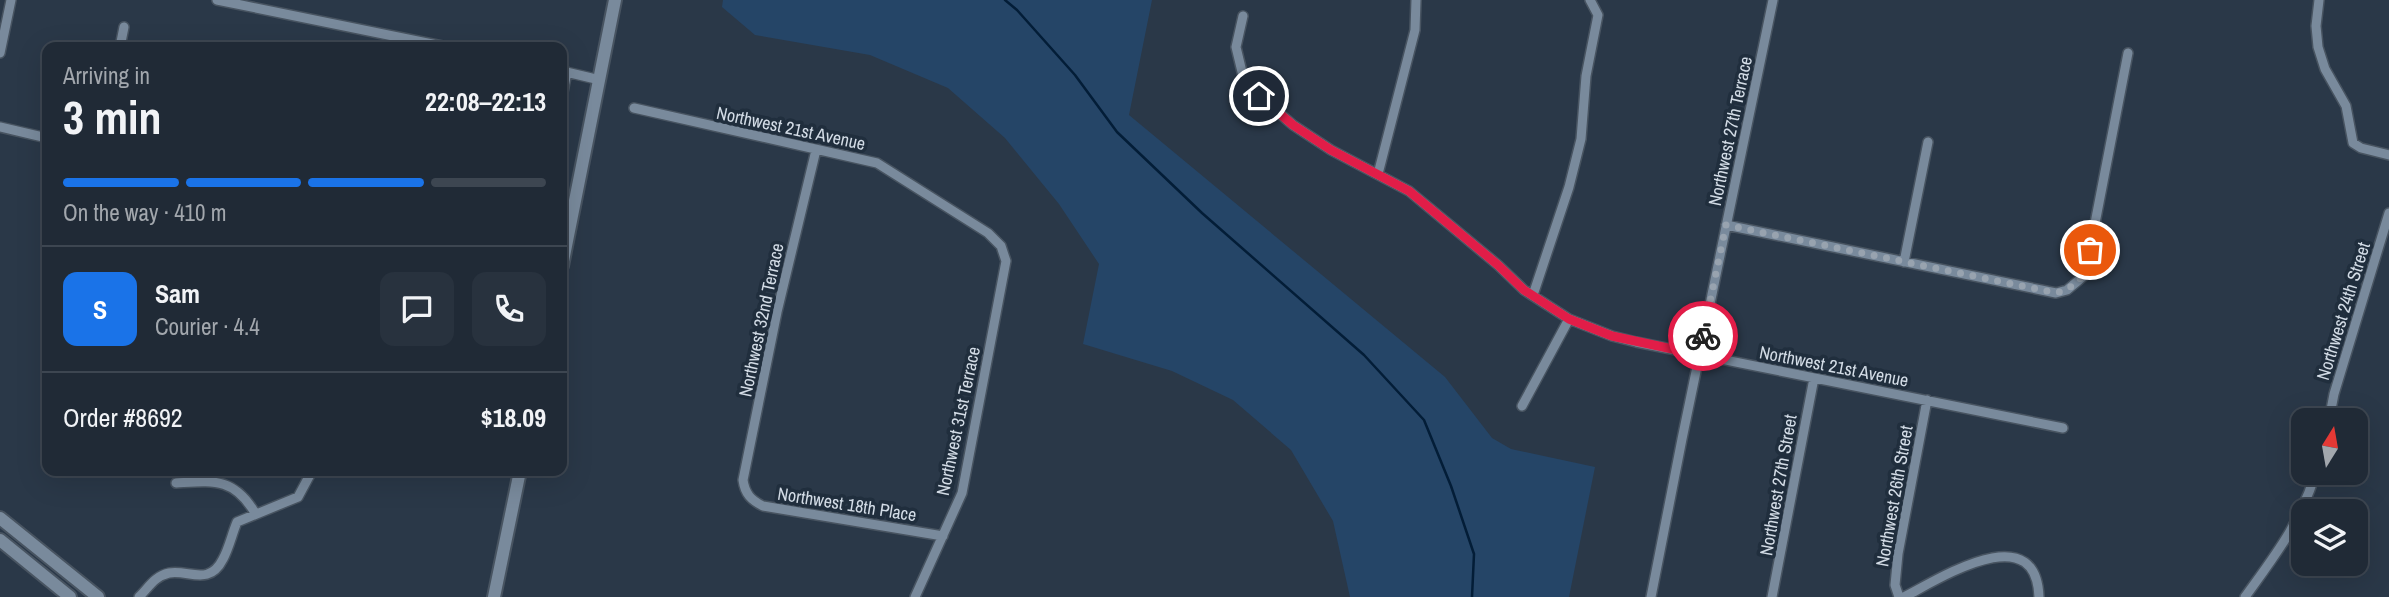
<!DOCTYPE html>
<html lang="en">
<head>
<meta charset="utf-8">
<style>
  :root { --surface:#202a36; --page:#28323e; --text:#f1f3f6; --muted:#a2a7ad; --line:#3d4651; --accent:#1a73e8 }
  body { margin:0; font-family:"Archivo Narrow",sans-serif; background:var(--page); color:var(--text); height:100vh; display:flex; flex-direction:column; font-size:26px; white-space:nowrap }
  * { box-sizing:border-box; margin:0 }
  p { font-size:23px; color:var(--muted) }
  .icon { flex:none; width:38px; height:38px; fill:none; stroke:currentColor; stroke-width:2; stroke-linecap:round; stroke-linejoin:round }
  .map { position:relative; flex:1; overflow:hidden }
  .details { position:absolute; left:42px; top:42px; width:525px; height:434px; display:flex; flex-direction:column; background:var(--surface); border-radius:14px; box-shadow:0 7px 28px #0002,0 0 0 2px var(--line) }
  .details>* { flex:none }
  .needle { width:46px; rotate:11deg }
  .buttons { position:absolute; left:2291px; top:408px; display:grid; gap:14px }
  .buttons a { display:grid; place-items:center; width:77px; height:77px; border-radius:14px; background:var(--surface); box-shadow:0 7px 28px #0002,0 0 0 2px var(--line); font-size:35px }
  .pin { position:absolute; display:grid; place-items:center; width:60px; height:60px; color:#fff; margin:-30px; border:4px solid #fff; border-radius:50%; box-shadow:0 2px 7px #0007 }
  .courier { position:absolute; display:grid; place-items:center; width:70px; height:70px; margin:-35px; border:5px solid #e11d48; border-radius:50%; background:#fff; color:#222; box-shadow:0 2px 9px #0007 }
  .head em { font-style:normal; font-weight:800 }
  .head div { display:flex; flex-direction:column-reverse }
  .head { display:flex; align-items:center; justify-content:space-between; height:119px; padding:0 21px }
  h1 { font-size:46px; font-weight:800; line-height:52px }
  .bar { display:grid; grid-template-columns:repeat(4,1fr); gap:10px 7px; align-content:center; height:84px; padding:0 21px }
  .bar i { height:9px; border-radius:5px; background:var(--line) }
  .bar .active { background:var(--accent) }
  .bar p { grid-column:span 4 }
  .line { display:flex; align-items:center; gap:18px; padding:0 21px; border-top:2px solid var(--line) }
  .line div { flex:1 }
  .round { display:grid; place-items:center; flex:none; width:74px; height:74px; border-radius:14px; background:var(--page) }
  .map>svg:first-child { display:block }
  .green { fill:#254567 }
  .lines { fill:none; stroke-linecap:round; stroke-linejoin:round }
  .stream { stroke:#031d37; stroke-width:2.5 }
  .street-casing { stroke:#485461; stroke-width:12 }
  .secondary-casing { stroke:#485461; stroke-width:16 }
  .street { stroke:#798a9c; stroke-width:9 }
  .secondary { stroke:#798a9c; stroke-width:12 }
  .done { stroke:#98a3af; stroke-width:7; stroke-dasharray:0 12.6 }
  .route { stroke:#e11d48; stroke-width:9 }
  .labels { text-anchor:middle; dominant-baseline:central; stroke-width:7; stroke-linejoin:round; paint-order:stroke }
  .street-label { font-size:18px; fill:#d3dce6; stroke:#202e3d }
</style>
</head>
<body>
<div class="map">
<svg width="2389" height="597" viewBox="0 0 2389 597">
  <rect width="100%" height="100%" fill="#2a3848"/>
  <path class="green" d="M723 0H1152L1129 115 1445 377 1492 438 1511 449 1595 467 1569 597H1350L1333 521 1291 450 1233 400 1172 371 1083 344 1099 264 1059 204 1005 138 948 88 870 55 755 35 722 7Z"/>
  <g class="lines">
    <path class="stream" d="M1005 0 1017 10 1075 75 1117 132 1202 213 1364 355 1424 420 1451 486 1474 554 1472 597"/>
    <defs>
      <path id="street" d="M217 0 447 47
        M2319 0 2316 26 2318 47 2325 69 2346 106 2353 143 2361 148 2389 155
        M1243 16 1236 47 1243 76 1259 96 1293 125 1331 150 1409 191 1498 265 1524 290 1569 319 1612 336 1636 342 2063 428
        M120 47 124 27
        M0 53 11 0
        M562 71 600 80
        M562 97 567 72
        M634 108 877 163 988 233 1001 246 1006 261 962 493 915 597
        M0 127 47 138
        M816 150 777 312 743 480C745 494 751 500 763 506L943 536
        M1378 174 1415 30 1416 0
        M1726 225 2056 293 2067 290 2085 275 2128 53
        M1904 262 1928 142
        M1533 295 1569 187 1581 139 1586 76 1598 15 1590 0
        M1522 406 1569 319
        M2329 420 2334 394 2389 213
        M176 483C213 481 234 477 255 513
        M139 597C149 587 155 576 169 573 188 569 209 587 223 559 229 548 232 534 237 522L298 497 312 471
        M1651 597 1682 439 1773 0
        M1772 597 1814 378
        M1899 597 1895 585 1898 554 1927 400
        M1904 597C1939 579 2036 516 2039 597
        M2245 597C2276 554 2300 524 2316 472"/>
      <path id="secondary" d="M562 266 615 0
        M0 518 98 597
        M0 540 70 597
        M494 597 520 471"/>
    </defs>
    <use href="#street" class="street-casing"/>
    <use href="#secondary" class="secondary-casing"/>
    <use href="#street" class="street"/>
    <use href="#secondary" class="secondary"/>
  </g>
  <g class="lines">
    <path class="done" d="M1703 336 1726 225 2056 293C2082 285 2085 274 2090 250"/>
    <path class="route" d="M1259 96 1293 125 1331 150 1409 191 1498 265 1524 290 1569 319 1612 336 1700 355 1703 336"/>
  </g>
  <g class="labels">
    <g class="street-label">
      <text transform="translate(791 128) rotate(12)">Northwest 21st Avenue</text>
      <text transform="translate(1730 131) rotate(-78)">Northwest 27th Terrace</text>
      <text transform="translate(2343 311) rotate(-73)">Northwest 24th Street</text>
      <text transform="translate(761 320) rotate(-78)">Northwest 32nd Terrace</text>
      <text transform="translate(1834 366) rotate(11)">Northwest 21st Avenue</text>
      <text transform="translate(958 421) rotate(-78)">Northwest 31st Terrace</text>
      <text transform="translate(1778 485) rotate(-80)">Northwest 27th Street</text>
      <text transform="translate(1894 496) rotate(-80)">Northwest 26th Street</text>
      <text transform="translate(847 504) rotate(9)">Northwest 18th Place</text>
    </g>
  </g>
</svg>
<div class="buttons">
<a><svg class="needle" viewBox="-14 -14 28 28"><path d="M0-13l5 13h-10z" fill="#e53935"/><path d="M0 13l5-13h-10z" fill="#a2a7ad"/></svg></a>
<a><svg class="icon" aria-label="layers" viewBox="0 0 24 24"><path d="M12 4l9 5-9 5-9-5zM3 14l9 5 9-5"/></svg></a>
</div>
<div class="pin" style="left:2090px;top:250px;background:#ea580c"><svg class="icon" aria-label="bag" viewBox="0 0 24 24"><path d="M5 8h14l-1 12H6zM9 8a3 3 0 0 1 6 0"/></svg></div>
<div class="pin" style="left:1259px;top:96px;background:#1f2937"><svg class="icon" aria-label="home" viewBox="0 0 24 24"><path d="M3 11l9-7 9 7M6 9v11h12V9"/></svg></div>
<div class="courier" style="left:1703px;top:336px"><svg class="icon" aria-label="bike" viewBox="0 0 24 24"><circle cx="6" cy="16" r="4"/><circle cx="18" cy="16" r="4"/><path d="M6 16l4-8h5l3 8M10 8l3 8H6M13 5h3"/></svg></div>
<section class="details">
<div class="head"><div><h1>3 min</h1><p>Arriving in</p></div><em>22:08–22:13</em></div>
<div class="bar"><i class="active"></i><i class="active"></i><i class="active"></i><i></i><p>On the way · 410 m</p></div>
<div class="line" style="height:126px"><b class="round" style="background:var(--accent);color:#fff">S</b><div><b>Sam</b><p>Courier · 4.4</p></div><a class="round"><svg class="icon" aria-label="chat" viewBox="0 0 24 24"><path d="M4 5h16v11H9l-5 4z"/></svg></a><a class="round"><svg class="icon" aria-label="phone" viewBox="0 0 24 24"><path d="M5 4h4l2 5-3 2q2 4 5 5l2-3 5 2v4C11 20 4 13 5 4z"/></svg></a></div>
<div class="line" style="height:91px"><div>Order #8692</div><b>$18.09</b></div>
</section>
</div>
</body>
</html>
